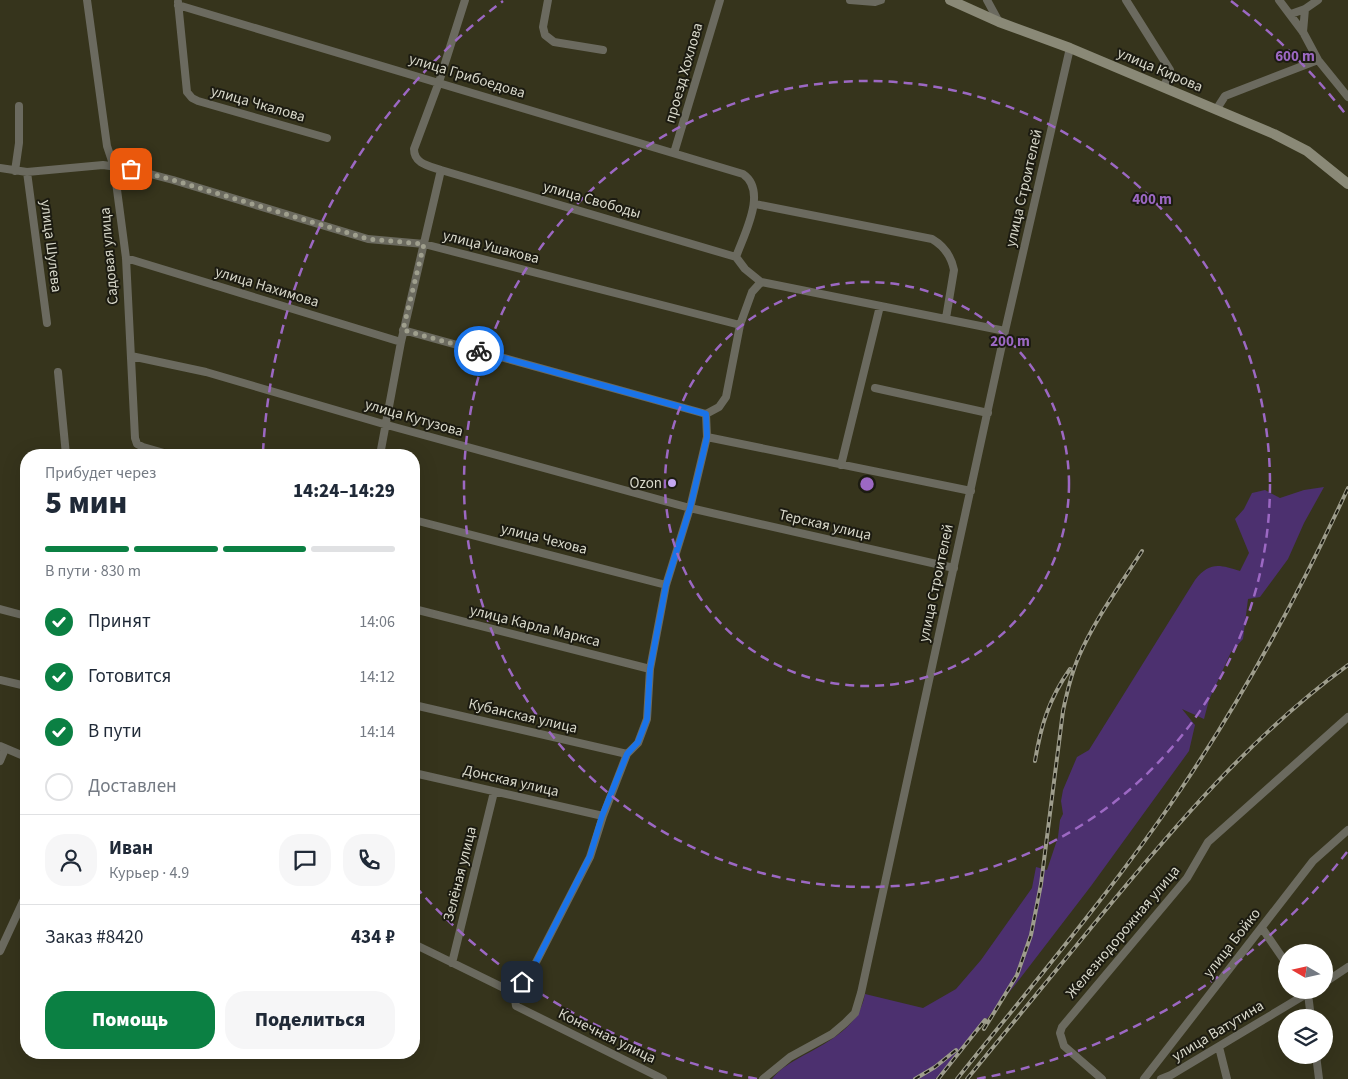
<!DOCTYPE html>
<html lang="ru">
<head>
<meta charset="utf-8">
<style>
  :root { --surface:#fff; --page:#f6f6f7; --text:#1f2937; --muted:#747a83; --line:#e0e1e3; --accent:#0b8043 }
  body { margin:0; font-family:"Source Sans 3",sans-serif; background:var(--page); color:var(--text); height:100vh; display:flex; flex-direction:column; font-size:19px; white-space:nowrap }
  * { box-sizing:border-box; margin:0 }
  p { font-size:16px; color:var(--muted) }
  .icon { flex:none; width:28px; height:28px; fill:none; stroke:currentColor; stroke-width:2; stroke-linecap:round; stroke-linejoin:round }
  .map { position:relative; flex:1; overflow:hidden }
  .details { position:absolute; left:20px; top:449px; width:400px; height:610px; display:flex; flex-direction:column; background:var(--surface); border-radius:20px; box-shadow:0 5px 20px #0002 }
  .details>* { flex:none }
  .needle { width:32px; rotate:279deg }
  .fabs { position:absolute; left:1278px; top:944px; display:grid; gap:10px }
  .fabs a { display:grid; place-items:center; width:55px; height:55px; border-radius:50%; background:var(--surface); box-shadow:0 5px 20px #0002; font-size:25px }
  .pin { position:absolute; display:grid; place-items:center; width:42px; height:42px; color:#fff; margin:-21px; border-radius:10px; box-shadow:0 2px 8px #0006 }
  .courier { position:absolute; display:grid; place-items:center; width:50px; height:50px; margin:-25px; border:4px solid #1a73e8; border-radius:50%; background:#fff; color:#222; box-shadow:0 1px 6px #0007 }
  .headline em { font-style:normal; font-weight:800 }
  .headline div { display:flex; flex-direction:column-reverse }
  .headline { display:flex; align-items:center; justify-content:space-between; height:85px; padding:0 25px }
  h1 { font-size:32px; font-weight:800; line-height:38px }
  .bar { display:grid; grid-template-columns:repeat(4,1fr); gap:8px 5px; align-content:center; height:60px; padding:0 25px }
  .bar i { height:6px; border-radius:4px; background:var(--line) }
  .bar .active { background:var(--accent) }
  .bar p { grid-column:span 4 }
  .line { display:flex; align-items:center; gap:12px; padding:0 25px; border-top:1px solid var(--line) }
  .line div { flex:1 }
  .round { display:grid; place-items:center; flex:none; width:52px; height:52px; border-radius:20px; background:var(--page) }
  ol { padding:0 25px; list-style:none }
  li { display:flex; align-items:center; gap:15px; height:55px }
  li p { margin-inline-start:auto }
  li .icon { padding:5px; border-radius:50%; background:var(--accent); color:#fff; stroke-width:4 }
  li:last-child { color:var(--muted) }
  li i { width:28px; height:28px; border:2px solid var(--line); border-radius:50% }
  .action { display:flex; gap:10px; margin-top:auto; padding:10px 25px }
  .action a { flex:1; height:58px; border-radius:20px; background:var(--accent); color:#fff; font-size:20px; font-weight:800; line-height:58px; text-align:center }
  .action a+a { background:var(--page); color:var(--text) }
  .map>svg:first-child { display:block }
  .green { fill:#4c306f }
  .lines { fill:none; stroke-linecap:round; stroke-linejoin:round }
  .street { stroke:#6b6a5f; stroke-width:8 }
  .secondary { stroke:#8a8977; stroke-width:10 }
  .rail-casing { stroke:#9e9d8c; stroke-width:4 }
  .rail { stroke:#1c1b11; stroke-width:2; stroke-dasharray:5.5; stroke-linecap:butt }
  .done { stroke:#9f9f8d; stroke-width:5; stroke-dasharray:0 9 }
  .route { stroke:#1a73e8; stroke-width:6 }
  .ring { fill:none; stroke:#9c68c3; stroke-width:2.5; stroke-dasharray:9 6 }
  .poi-dot { fill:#c4a7f1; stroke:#1c1b11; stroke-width:2 }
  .labels { text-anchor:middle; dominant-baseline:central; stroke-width:4; stroke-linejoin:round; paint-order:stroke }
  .street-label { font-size:15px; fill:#d8d8ca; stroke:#1c1b11 }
  .poi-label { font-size:15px; fill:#d8d8ca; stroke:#1c1b11; text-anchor:end }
  .centre { fill:#9c68c3; stroke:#1c1b11; stroke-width:2.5 }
  .ring-label { font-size:15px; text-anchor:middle; font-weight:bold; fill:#9c68c3; stroke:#1c1b11; stroke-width:4; stroke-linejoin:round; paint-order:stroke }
</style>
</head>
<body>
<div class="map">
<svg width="1348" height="1079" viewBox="0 0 1348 1079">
  <rect width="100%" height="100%" fill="#36341c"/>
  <path class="green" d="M1324 487 1304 523 1288 559 1260 597 1248 599 1243 639 1231 652 1209 700 1204 719 1182 709 1195 725 1189 751 1091 886 1015 985 941 1074 935 1079H772C776 1074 781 1069 786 1066 816 1046 858 1034 865 994L923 1008 956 989 981 960 1032 888 1036 867 1047 870 1058 837 1060 820 1063 814 1061 801 1063 790 1077 757 1089 750 1195 580C1210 561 1220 565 1240 571L1249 553 1235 519 1244 509 1252 493 1265 490 1280 498 1304 490Z"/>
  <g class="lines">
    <path class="street" d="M87 0 107 146 114 167 126 258 135 438 137 444 143 447 171 455
      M548 0 543 27 545 35 554 42 603 50
      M850 0 875 2 881 0
      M987 0 999 22
      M1126 0 1170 70 1164 87
      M1279 0 1303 32 1318 60 1348 97
      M178 2 187 92 192 98 198 101 327 138
      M178 5 743 174C768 191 744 234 736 257L745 269 761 282 752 292 740 325 726 397 719 407 706 414 707 437 690 508 666 585 650 669 647 719 638 743 627 754 603 816 590 857 531 972 514 993
      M1291 14 1305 9 1318 0
      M1303 32 1305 9
      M1216 110 1225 96 1318 60
      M674 153 720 0
      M0 168 27 172 103 165 131 169 173 180 368 239 424 244 740 325
      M441 170 736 257
      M15 171 19 143V106
      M27 172 47 323
      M755 204 932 239C944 246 951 255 954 270L946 318
      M126 258 401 342
      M761 282 1005 331
      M403 330 706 414
      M131 356 206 372 387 425 690 508 954 568
      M58 372 66 455
      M875 388 988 413
      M707 437 971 491
      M380 455 401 342 441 170C429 166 414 164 414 149L439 82 465 0
      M841 465 880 306
      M414 520 666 585
      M0 609 26 616
      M414 609 650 669
      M0 680 26 686
      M414 705 627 754
      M0 746 26 757
      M0 761 5 749
      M414 773 603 816
      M1262 928 1286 963
      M414 944 514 993 516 1006 663 1079
      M0 951 26 895
      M452 963 494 792
      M1324 983 1348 967
      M1305 990 1308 994 1311 1018
      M1219 1047 1227 1079
      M1316 1055 1319 1079
      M763 1079 790 1057 832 1034 845 1023 855 1013 861 993 1005 331 1070 48
      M1102 1079 1064 1046 1060 1033 1062 1027 1187 878 1208 842 1348 717
      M1144 1079 1313 861 1348 830
      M1161 1079 1171 1075 1313 990"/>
    <path class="secondary" d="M950 0 999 22 1070 48 1274 134 1307 151 1348 184"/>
    <defs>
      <path id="rail" d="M1035 761C1041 725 1049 699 1070 669
        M984 1029 1017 975 1031 935 1041 884 1063 711C1067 692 1071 674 1079 656 1095 619 1121 584 1142 551
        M915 1079 935 1067 956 1050
        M938 1079 985 1020
        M957 1079C1033 984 1113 890 1181 789 1245 694 1300 592 1348 488
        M967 1079C1011 1025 1055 972 1099 918 1174 827 1252 735 1348 665"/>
    </defs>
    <use href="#rail" class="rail-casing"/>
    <use href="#rail" class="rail"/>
  </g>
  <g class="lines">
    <path class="done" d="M131 169 173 180 368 239 424 244 403 330 479 351"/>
    <path class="route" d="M479 351 706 414 707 437 690 508 666 585 650 669 647 719 638 742 627 754 602 816 590 856 531 972 522 982"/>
  </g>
  <g class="ring">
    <circle cx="867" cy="484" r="202"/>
    <circle cx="867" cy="484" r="403"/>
    <path d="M1347 852A605 605 0 0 1 977 1079M757 1079A605 605 0 0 1 414 885M263 452A605 605 0 0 1 503 1M1231 1A605 605 0 0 1 1347 116"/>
  </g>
  <circle class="poi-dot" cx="672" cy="483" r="5"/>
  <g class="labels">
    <g class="street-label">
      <text transform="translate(1160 70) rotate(23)">улица Кирова</text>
      <text transform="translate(684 73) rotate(-74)">проезд Хохлова</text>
      <text transform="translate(467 76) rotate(17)">улица Грибоедова</text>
      <text transform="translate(258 104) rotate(16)">улица Чкалова</text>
      <text transform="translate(1024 188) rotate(-77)">улица Строителей</text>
      <text transform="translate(592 200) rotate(16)">улица Свободы</text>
      <text transform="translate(51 246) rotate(83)">улица Шулева</text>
      <text transform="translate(491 247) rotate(14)">улица Ушакова</text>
      <text transform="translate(109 256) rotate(-95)">Садовая улица</text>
      <text transform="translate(267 287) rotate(17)">улица Нахимова</text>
      <text transform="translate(414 418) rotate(16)">улица Кутузова</text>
      <text transform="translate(825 525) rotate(13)">Терская улица</text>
      <text transform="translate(544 539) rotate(14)">улица Чехова</text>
      <text transform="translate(936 583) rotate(-78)">улица Строителей</text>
      <text transform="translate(535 626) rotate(14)">улица Карла Маркса</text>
      <text transform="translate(523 716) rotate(13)">Кубанская улица</text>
      <text transform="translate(511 781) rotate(13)">Донская улица</text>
      <text transform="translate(460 874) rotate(-76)">Зелёная улица</text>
      <text transform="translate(1123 932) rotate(-50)">Железнодорожная улица</text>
      <text transform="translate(1232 943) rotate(-52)">улица Бойко</text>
      <text transform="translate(1218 1031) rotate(-31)">улица Ватутина</text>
      <text transform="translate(607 1036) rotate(26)">Конечная улица</text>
    </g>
    <g class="poi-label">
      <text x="662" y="483">Ozon</text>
    </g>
  </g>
  <circle cx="867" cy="484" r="8" class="centre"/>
  <g class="ring-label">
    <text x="1295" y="61">600 m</text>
    <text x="1152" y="204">400 m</text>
    <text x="1010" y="346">200 m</text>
  </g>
</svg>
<div class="fabs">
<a><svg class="needle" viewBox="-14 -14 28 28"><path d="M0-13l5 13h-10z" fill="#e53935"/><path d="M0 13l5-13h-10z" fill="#747a83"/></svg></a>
<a><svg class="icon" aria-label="layers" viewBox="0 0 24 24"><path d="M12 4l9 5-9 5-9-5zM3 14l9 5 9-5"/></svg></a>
</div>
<div class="pin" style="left:131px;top:169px;background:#ea580c"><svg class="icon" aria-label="bag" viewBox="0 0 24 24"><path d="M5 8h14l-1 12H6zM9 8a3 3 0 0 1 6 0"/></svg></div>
<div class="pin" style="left:522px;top:982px;background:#1f2937"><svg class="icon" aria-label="home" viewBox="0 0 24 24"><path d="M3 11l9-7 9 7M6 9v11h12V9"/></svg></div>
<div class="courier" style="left:479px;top:351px"><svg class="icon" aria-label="bike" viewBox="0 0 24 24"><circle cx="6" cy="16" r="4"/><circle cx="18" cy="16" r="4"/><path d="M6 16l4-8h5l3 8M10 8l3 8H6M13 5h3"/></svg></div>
<section class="details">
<div class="headline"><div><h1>5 мин</h1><p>Прибудет через</p></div><em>14:24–14:29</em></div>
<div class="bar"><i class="active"></i><i class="active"></i><i class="active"></i><i></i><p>В пути · 830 m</p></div>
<ol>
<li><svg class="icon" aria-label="check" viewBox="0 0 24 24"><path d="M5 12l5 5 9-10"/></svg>Принят<p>14:06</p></li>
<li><svg class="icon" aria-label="check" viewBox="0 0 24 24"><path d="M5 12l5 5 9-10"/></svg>Готовится<p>14:12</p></li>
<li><svg class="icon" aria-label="check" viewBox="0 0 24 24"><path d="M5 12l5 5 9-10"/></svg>В пути<p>14:14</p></li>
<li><i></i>Доставлен</li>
</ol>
<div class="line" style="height:90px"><a class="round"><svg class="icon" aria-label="person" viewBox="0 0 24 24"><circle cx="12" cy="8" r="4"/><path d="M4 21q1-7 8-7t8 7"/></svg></a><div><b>Иван</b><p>Курьер · 4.9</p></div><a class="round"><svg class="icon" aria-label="chat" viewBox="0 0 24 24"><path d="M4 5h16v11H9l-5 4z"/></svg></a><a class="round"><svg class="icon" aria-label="phone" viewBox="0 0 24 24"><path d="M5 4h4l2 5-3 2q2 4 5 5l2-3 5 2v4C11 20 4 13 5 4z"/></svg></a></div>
<div class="line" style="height:65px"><div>Заказ #8420</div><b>434 ₽</b></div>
<div class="action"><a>Помощь</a><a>Поделиться</a></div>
</section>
</div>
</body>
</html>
